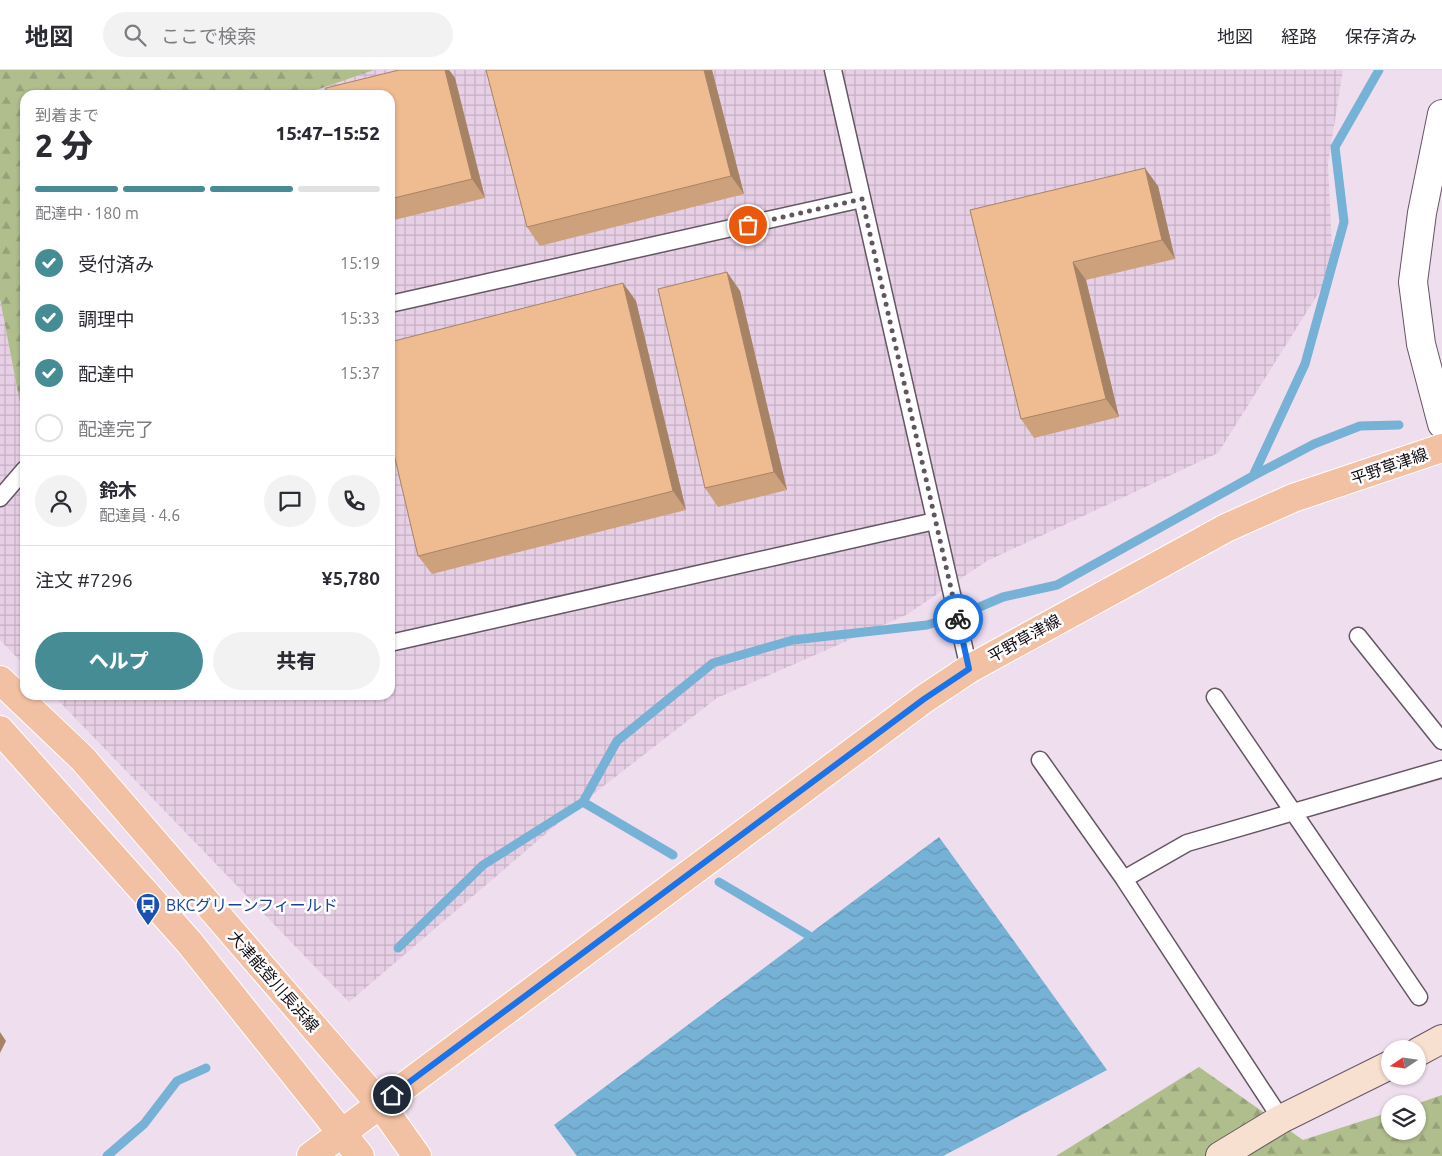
<!DOCTYPE html>
<html lang="ja">
<head>
<meta charset="utf-8">
<style>
  :root { --surface:#fff; --page:#f2f2f3; --text:#2b2b33; --muted:#7c7c81; --line:#e1e1e2; --accent:#468c95 }
  body { margin:0; font-family:Ubuntu,"Noto Sans JP",sans-serif; background:var(--page); color:var(--text); height:100vh; display:flex; flex-direction:column; font-size:19px; white-space:nowrap }
  * { box-sizing:border-box; margin:0 }
  p { font-size:16px; color:var(--muted) }
  .icon { flex:none; width:28px; height:28px; fill:none; stroke:currentColor; stroke-width:2; stroke-linecap:round; stroke-linejoin:round }
  .map { position:relative; flex:1; overflow:hidden }
  .details { position:absolute; left:20px; top:20px; width:375px; height:610px; display:flex; flex-direction:column; background:var(--surface); border-radius:15px; box-shadow:0 1px 4px #0004 }
  .details>* { flex:none }
  .needle { width:32px; rotate:257deg }
  .fabs { position:absolute; left:1381px; top:970px; display:grid; gap:10px }
  .fabs a { display:grid; place-items:center; width:45px; height:45px; border-radius:50%; background:var(--surface); box-shadow:0 1px 4px #0004; font-size:25px }
  .pin { position:absolute; display:grid; place-items:center; width:42px; height:42px; color:#fff; margin:-21px; border:2px solid #fff; border-radius:50%; box-shadow:0 1px 5px #0007 }
  .courier { position:absolute; display:grid; place-items:center; width:50px; height:50px; margin:-25px; border:4px solid #1a73e8; border-radius:50%; background:#fff; color:#222; box-shadow:0 1px 6px #0007 }
  .headline em { font-style:normal; font-weight:800 }
  .headline div { display:flex; flex-direction:column-reverse }
  .headline { display:flex; align-items:center; justify-content:space-between; height:85px; padding:0 15px }
  h1 { font-size:32px; font-weight:800; line-height:38px }
  .bar { display:grid; grid-template-columns:repeat(4,1fr); gap:8px 5px; align-content:center; height:60px; padding:0 15px }
  .bar i { height:6px; border-radius:4px; background:var(--line) }
  .bar .on { background:var(--accent) }
  .bar p { grid-column:span 4 }
  .line { display:flex; align-items:center; gap:12px; padding:0 15px; border-top:1px solid var(--line) }
  .line div { flex:1 }
  .round { display:grid; place-items:center; flex:none; width:52px; height:52px; border-radius:26px; background:var(--page) }
  ol { padding:0 15px; list-style:none }
  li { display:flex; align-items:center; gap:15px; height:55px }
  li p { margin-inline-start:auto }
  li .icon { padding:5px; border-radius:50%; background:var(--accent); color:#fff; stroke-width:4 }
  li:last-child { color:var(--muted) }
  li i { width:28px; height:28px; border:2px solid var(--line); border-radius:50% }
  .action { display:flex; gap:10px; margin-top:auto; padding:10px 15px }
  .action a { flex:1; height:58px; border-radius:30px; background:var(--accent); color:#fff; font-size:20px; font-weight:800; line-height:58px; text-align:center }
  .action a+a { background:var(--page); color:var(--text) }
  header { display:flex; align-items:center; gap:30px; box-sizing:border-box; height:70px; padding:0 25px; background:var(--surface); border-bottom:1px solid var(--line) }
  header strong { font-size:24px }
  nav { display:flex; gap:28px; margin-inline-start:auto; font-size:18px }
  .search { width:350px; height:45px; background:var(--page); display:flex; align-items:center; gap:12px; box-sizing:border-box; padding:0 18px; border-radius:28px; color:var(--muted); font-size:19px }
  .map>svg:first-child { display:block }
  .industrial { fill:url(#industrial-grid) }
  .forest { fill:url(#forest-firs) }
  .water { fill:url(#water-waves) }
  .lines { fill:none; stroke-linecap:round; stroke-linejoin:round }
  .stream { stroke:#76b1d6; stroke-width:9 }
  .lane-casing { stroke:#655664; stroke-width:19 }
  .street-casing { stroke:#655664; stroke-width:30 }
  .secondary-casing { stroke:#655664; stroke-width:30 }
  .primary-casing { stroke:#fff; stroke-width:30 }
  .lane { stroke:#fff; stroke-width:16 }
  .street { stroke:#fff; stroke-width:28 }
  .secondary { stroke:#f8e0d1; stroke-width:28 }
  .primary { stroke:#f2c1a4; stroke-width:28 }
  .wall { fill:#cea17d }
  .shaded-wall { fill:#a78366 }
  .building { fill:#efbb91; stroke:#a78366 }
  .done { stroke:#5f565f; stroke-width:5; stroke-dasharray:0 9 }
  .route { stroke:#1a73e8; stroke-width:6 }
  .labels { text-anchor:middle; dominant-baseline:central; stroke-width:5; stroke-linejoin:round; paint-order:stroke }
  .street-label { font-size:16px; fill:#120c12; stroke:#fff }
  .transit-label { font-size:16px; fill:#164399; stroke:#fff; text-anchor:start }
</style>
</head>
<body>
<header>
<strong>地図</strong>
<div class="search"><svg class="icon" aria-label="search" viewBox="0 0 24 24"><circle cx="10" cy="10" r="6"/><path d="M15 15l6 6"/></svg>ここで検索</div>
<nav><a>地図</a><a>経路</a><a>保存済み</a></nav>
</header>
<div class="map">
<svg width="1442" height="1086" viewBox="0 0 1442 1086">
  <defs>
    <pattern id="industrial-grid" width="8" height="8" patternUnits="userSpaceOnUse" patternTransform="scale(1.25)"><rect width="8" height="8" fill="#e7d0e6"/><path d="M0 4h8M4 0v8" fill="none" stroke="#c5b1c4"/></pattern>
    <pattern id="forest-firs" width="22" height="20" patternUnits="userSpaceOnUse" patternTransform="scale(1.25)"><rect width="22" height="20" fill="#b0bd8d"/><path d="M5 1l3.5 6h-7zM16 11l3.5 6h-7z" fill="#96a179"/></pattern>
    <pattern id="water-waves" width="16" height="10" patternUnits="userSpaceOnUse" patternTransform="scale(1.25)"><rect width="16" height="10" fill="#76b1d6"/><path d="M0 5q4-4 8 0t8 0" fill="none" stroke="#6597b7"/></pattern>
  </defs>
  <rect width="100%" height="100%" fill="#efdeee"/>
  <path class="industrial" d="M374 0H1343L1328 93 1333 200 1218 383 987 491 906 545 717 628 583 732 349 932 53 625H390V25H302Z
    M0 229 20 333 25 331V596L0 570Z"/>
  <path class="forest" d="M0 0H374L302 25H25V331L20 333 0 229Z
    M1199 997 1303 1070 1390 1042V1061H1418L1416 1034 1442 1025V1086H1056Z"/>
  <path class="water" d="M939 767 1107 1000 943 1086H577L554 1055Z"/>
  <g class="lines">
    <path class="stream" d="M1253 406 1314 374 1360 356 1399 355
      M583 732 673 785
      M719 812 808 865
      M398 878 483 795 583 732 617 671 713 593 793 570 927 555 963 544 1003 527 1057 515 1253 406 1305 294 1344 152 1335 77 1379 0
      M107 1086 144 1054 177 1011 206 998"/>
    <defs>
      <path id="lane" d="M833 0 969 599
        M390 234 862 129
        M0 428 25 399
        M1358 566 1442 671
        M390 573 935 451
        M1215 627 1419 927
        M1040 690 1124 809 1281 1049
        M1124 809 1187 773 1442 699"/>
      <path id="street" d="M1442 44 1422 143 1413 212 1421 274 1442 354"/>
      <path id="secondary" d="M1418 982 1442 969
        M1220 1086 1281 1049 1390 995"/>
      <path id="primary" d="M0 610 83 689 380 1034 417 1086
        M0 660 189 872 360 1086
        M311 1086 924 629 969 599 1226 458 1293 428 1442 378"/>
    </defs>
    <use href="#lane" class="lane-casing"/>
    <use href="#street" class="street-casing"/>
    <use href="#secondary" class="secondary-casing"/>
    <use href="#primary" class="primary-casing"/>
    <use href="#lane" class="lane"/>
    <use href="#street" class="street"/>
    <use href="#secondary" class="secondary"/>
    <use href="#primary" class="primary"/>
  </g>
  <path class="wall" d="M399 0H449L455 8 485 128 390 151V25Z
    M486 0H712L744 124 540 176 527 157Z
    M1158 116 1175 189 1086 210 1119 347 1034 368 1021 349 970 140Z
    M727 202 740 221 787 420 718 437 705 418Z
    M623 213 636 231 686 440 432 504 418 486Z"/>
  <path class="shaded-wall" d="M445 0H449L455 8 485 128 472 109Z
    M704 0H712L744 124 731 106Z
    M1145 98 1158 116 1175 189 1162 170Z
    M1073 192 1086 210 1119 347 1106 329Z
    M727 202 740 221 787 420 774 402Z
    M623 213 636 231 686 440 673 421Z
    M0 962 6 971 0 983Z"/>
  <path class="building" d="M399 0H445L472 109 390 129V25H327L326 18Z
    M486 0H704L731 106 527 157Z
    M1145 98 1162 170 1073 192 1106 329 1021 349 970 140Z
    M727 202 774 402 705 418 658 219Z
    M623 213 673 421 418 486 390 367V272Z"/>
  <g class="lines">
    <path class="done" d="M748 155 862 129 958 549"/>
    <path class="route" d="M392 1025 924 629 969 599 958 549"/>
  </g>
  <defs>
    <symbol id="bus-pin" viewBox="-11 -11 22 30"><path d="M0 17L-7.5 6A9.5 9.5 0 1 1 7.5 6Z" fill="#1a4fb4" stroke="#fff"/><path d="M-5-6H5V4H4V6H2V4H-2V6H-4V4H-5ZM-3.5-4V0h7V-4ZM-3.5 1.2v1.5H-2V1.2ZM2 1.2v1.5H3.5V1.2Z" fill="#fff"/></symbol>
  </defs>
  <g fill-rule="evenodd">
    <use href="#bus-pin" x="134" y="821" width="28" height="38"/>
  </g>
  <g class="labels">
    <g class="street-label">
      <text transform="translate(1389 396) rotate(-19)">平野草津線</text>
      <text transform="translate(1024 568) rotate(-29)">平野草津線</text>
      <text transform="translate(274 911) rotate(49)">大津能登川長浜線</text>
    </g>
    <g class="transit-label">
      <text x="166" y="835">BKCグリーンフィールド</text>
    </g>
  </g>
</svg>
<div class="fabs">
<a><svg class="needle" viewBox="-14 -14 28 28"><path d="M0-13l5 13h-10z" fill="#e53935"/><path d="M0 13l5-13h-10z" fill="#7c7c81"/></svg></a>
<a><svg class="icon" aria-label="layers" viewBox="0 0 24 24"><path d="M12 4l9 5-9 5-9-5zM3 14l9 5 9-5"/></svg></a>
</div>
<div class="pin" style="left:748px;top:155px;background:#ea580c"><svg class="icon" aria-label="bag" viewBox="0 0 24 24"><path d="M5 8h14l-1 12H6zM9 8a3 3 0 0 1 6 0"/></svg></div>
<div class="pin" style="left:392px;top:1025px;background:#1f2937"><svg class="icon" aria-label="home" viewBox="0 0 24 24"><path d="M3 11l9-7 9 7M6 9v11h12V9"/></svg></div>
<div class="courier" style="left:958px;top:549px"><svg class="icon" aria-label="bike" viewBox="0 0 24 24"><circle cx="6" cy="16" r="4"/><circle cx="18" cy="16" r="4"/><path d="M6 16l4-8h5l3 8M10 8l3 8H6M13 5h3"/></svg></div>
<section class="details">
<div class="headline"><div><h1>2 分</h1><p>到着まで</p></div><em>15:47–15:52</em></div>
<div class="bar"><i class="on"></i><i class="on"></i><i class="on"></i><i></i><p>配達中 · 180 m</p></div>
<ol>
<li><svg class="icon" aria-label="check" viewBox="0 0 24 24"><path d="M5 12l5 5 9-10"/></svg>受付済み<p>15:19</p></li>
<li><svg class="icon" aria-label="check" viewBox="0 0 24 24"><path d="M5 12l5 5 9-10"/></svg>調理中<p>15:33</p></li>
<li><svg class="icon" aria-label="check" viewBox="0 0 24 24"><path d="M5 12l5 5 9-10"/></svg>配達中<p>15:37</p></li>
<li><i></i>配達完了</li>
</ol>
<div class="line" style="height:90px"><a class="round"><svg class="icon" aria-label="person" viewBox="0 0 24 24"><circle cx="12" cy="8" r="4"/><path d="M4 21q1-7 8-7t8 7"/></svg></a><div><b>鈴木</b><p>配達員 · 4.6</p></div><a class="round"><svg class="icon" aria-label="chat" viewBox="0 0 24 24"><path d="M4 5h16v11H9l-5 4z"/></svg></a><a class="round"><svg class="icon" aria-label="phone" viewBox="0 0 24 24"><path d="M5 4h4l2 5-3 2q2 4 5 5l2-3 5 2v4C11 20 4 13 5 4z"/></svg></a></div>
<div class="line" style="height:65px"><div>注文 #7296</div><b>¥5,780</b></div>
<div class="action"><a>ヘルプ</a><a>共有</a></div>
</section>
</div>
</body>
</html>
